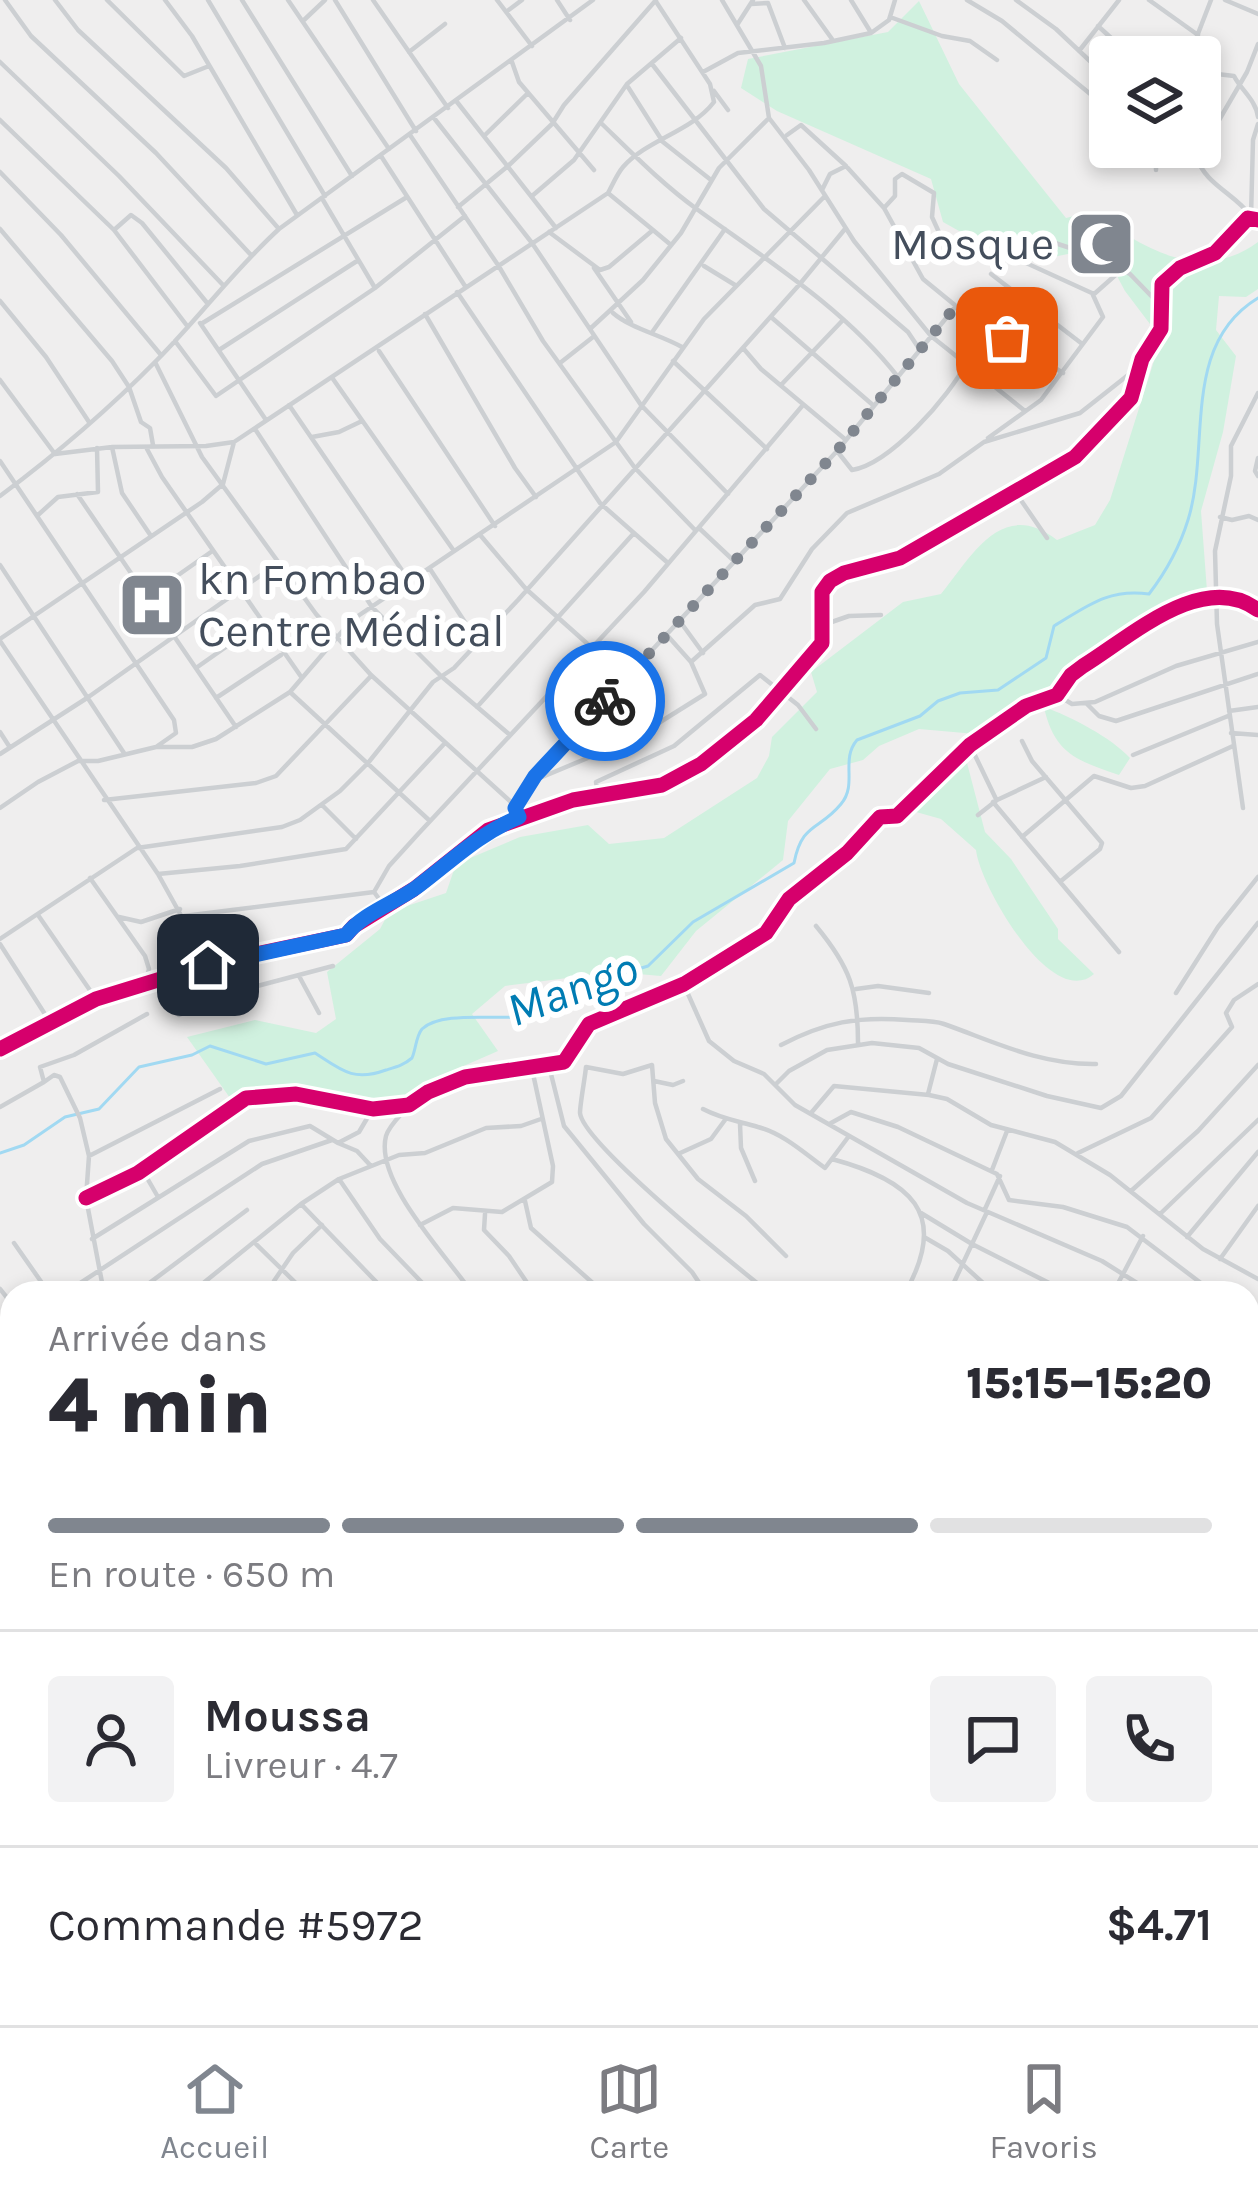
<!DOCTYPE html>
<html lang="fr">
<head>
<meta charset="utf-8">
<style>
  :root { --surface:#fff; --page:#f2f2f3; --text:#2b2b33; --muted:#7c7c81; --line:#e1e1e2; --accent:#80868f }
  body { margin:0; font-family:Karla,sans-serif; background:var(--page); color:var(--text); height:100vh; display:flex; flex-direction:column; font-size:45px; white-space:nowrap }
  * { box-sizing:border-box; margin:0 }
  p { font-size:39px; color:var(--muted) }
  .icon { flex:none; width:66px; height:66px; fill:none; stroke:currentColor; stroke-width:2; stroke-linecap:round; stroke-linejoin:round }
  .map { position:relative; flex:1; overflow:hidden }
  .sheet { position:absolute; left:0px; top:1281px; width:1260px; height:744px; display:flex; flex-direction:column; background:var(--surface); border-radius:36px 36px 0 0; box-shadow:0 6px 18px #0003 }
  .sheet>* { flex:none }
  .fabs { position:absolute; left:1089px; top:36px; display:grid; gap:24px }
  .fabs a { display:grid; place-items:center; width:132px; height:132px; border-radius:12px; background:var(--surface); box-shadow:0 6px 18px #0003; font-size:60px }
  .pin { position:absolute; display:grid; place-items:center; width:102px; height:102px; color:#fff; margin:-51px; border-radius:24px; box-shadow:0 6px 18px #0006 }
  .courier { position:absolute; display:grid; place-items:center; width:120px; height:120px; margin:-60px; border:9px solid #1a73e8; border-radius:50%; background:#fff; color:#222; box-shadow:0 3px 15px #0007 }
  .overview em { font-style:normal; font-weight:800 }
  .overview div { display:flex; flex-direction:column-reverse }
  .overview { display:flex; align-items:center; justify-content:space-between; height:204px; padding:0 48px }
  h1 { font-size:78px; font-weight:800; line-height:90px }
  .bar { display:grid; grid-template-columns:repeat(4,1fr); gap:18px 12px; align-content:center; height:144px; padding:0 48px }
  .bar i { height:15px; border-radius:9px; background:var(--line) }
  .bar .active { background:var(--accent) }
  .bar p { grid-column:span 4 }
  .line { display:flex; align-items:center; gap:30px; padding:0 48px; border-top:3px solid var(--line) }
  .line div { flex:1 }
  .round { display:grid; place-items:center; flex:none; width:126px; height:126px; border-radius:12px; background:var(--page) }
  .tab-bar { display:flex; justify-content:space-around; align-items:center; height:168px; border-top:3px solid var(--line); background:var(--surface); font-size:33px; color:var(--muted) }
  .tab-bar a { display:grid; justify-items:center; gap:6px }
  .tab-bar .active { color:var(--accent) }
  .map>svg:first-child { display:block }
  .green { fill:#d0f1df }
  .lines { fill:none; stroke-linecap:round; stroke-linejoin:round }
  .stream { stroke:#a1d9f2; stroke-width:3 }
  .street { stroke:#cccfd2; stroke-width:4.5 }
  .secondary { stroke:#cccfd4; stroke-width:8 }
  .cycleway-casing { stroke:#fff; stroke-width:22 }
  .cycleway { stroke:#d6006c; stroke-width:15 }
  .done { stroke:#80868f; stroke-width:12; stroke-dasharray:0 21.6 }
  .route { stroke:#1a73e8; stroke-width:15 }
  .labels { text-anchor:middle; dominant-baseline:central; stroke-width:12; stroke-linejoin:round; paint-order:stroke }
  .poi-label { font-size:45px; fill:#444e5c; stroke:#fff; text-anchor:end }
  .water-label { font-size:48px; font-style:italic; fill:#007cb3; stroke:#fff }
</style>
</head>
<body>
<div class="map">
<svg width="1258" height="2025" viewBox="0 0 1258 2025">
  <rect width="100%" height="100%" fill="#efeeee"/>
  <path class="green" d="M919 1 959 84 1066 218 1090 212C1144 246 1197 286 1258 242V289L1246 297 1219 296 1216 330 1236 356 1223 432 1201 511 1207 591 1155 614 1105 645 1051 686 976 734 919 729 879 746 863 760 830 769 788 821 783 860 696 931 661 976 615 972 505 986 472 1014 498 1051 443 1075 410 1098 373 1105 301 1087 262 1088 230 1098 187 1037 255 1020 316 1033 336 1019 327 972 380 929 389 912 446 893 456 864 520 837 588 825 609 844 664 838 757 778 769 756 772 737 817 692 811 672 903 602 941 594C973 554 1002 498 1057 540L1095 525 1110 500 1159 345 1156 332 1125 291 1102 248 1089 246 1093 249 1018 264 943 222 931 179 777 111 741 88 748 59 888 32Z
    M1044 707C1070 716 1112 738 1130 758L1119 775C1078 761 1054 754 1044 707Z
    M966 759 985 832 1011 859 1058 929V939L1094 974C1052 1011 980 886 976 850L941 819 909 810Z"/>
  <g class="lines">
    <path class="stream" d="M0 1153 24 1145 65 1117 99 1109 139 1067 192 1055 210 1046 266 1064 315 1053C341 1070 353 1082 386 1070 396 1067 404 1065 412 1058 416 1049 416 1036 422 1029 440 1012 490 1019 512 1017L539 996 552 991 586 990 599 981 648 966 693 922 794 863C802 822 819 831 841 804 858 784 840 760 857 740L920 716 938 701 960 693 998 690 1046 658 1054 626C1086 607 1108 588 1149 594 1165 573 1180 546 1188 520 1211 447 1180 345 1258 298"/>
    <path class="street" d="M5 0 31 36 156 153 251 255
      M55 0 78 30 226 168 279 229
      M107 0 184 76 209 66
      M165 0 192 36 297 215
      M208 0 325 196
      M242 0 352 176
      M288 0 389 149
      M335 0 416 131
      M373 0 448 108
      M497 0 532 46
      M557 0 570 20
      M722 0 761 66 769 118
      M804 0 832 39
      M851 0 870 31
      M967 0 1002 21 1106 107
      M1016 0 1056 29 1110 80
      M1149 0 1198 35
      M1225 0 1258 14
      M751 4 768 3 785 48
      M506 12 522 0
      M890 17 942 36 970 41 997 60
      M304 20 325 0
      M737 25 753 0
      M1098 26 1132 57
      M1079 51 1119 0
      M409 52 445 24
      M1189 57 1211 0
      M0 62 119 176 223 285
      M512 62 519 82 594 170
      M652 64 764 209 908 332 920 350
      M703 72 738 53 824 43 871 33 889 20 895 0
      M1200 72 1234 76C1241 90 1256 100 1258 117
      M628 87 663 142 711 180
      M714 91 728 110
      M1200 97 1208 74
      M457 102 556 228
      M434 118 532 243 641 405 728 494
      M0 120 114 230 188 327
      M601 123C632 153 662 184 698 210 767 260 845 309 898 377
      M410 135 498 265 543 341 616 442 635 468 696 531
      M787 135 801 125 846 166
      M484 136 527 94
      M381 156 465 286
      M1156 170V158L1162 147
      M0 172 61 235 161 355
      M822 190 830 174 846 166 884 208 895 196V179L902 174 934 193 932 217 942 239
      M608 193 653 230
      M532 196 574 160 627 84 681 38
      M323 200 375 288
      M458 207 508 166 552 124 564 105 656 0
      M884 208 923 279 956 306 1063 373
      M1251 216C1235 194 1205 184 1197 158L1247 72 1258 44
      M1251 217 1253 140 1258 124
      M0 229 112 361 129 387 141 422 150 428 153 445
      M114 230 131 215 142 223 208 304
      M549 232 600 270 609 267 653 230 671 245
      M1037 237 1094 256 1130 274 1160 305
      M1013 257 1094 294
      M704 266 735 285
      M594 268 631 322
      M991 274 1081 343
      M457 292 600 503 668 563
      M0 301 46 357 89 422
      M613 313C630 328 661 335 682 347
      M425 314 515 468 536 497
      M771 317 874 406
      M200 323 266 420
      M201 324 407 197
      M591 328 643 280 681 233 719 168 769 118 809 170 854 241 931 336 1025 411
      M653 331 725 229
      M175 341 216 396 375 288 465 216
      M743 348 761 369 846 440
      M219 350 357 261
      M379 351 495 526
      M673 361 767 449
      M155 362 202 457 316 614 371 675 511 802 519 817
      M560 363 593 337
      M333 379 454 551
      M0 380 55 454
      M781 385 842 321
      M289 405 410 582
      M255 429 372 607 441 676 510 735
      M312 437 339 432 362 421
      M988 438 1041 400 1103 317 1093 295 1119 272
      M112 447 122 493 151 536
      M147 449 162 477 302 678
      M837 451 852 470C890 464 949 397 967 362
      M55 454 112 447 206 446 234 442 608 193C613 184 617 174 623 167 648 139 691 132 714 102L710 84 655 0
      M1258 458 1255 471 1258 476
      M0 461 174 720 176 733 156 747
      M1016 493 1047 538
      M77 494 236 727
      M0 496C55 455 108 410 157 360 199 318 234 270 279 229L593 0
      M38 515 58 497 98 492 97 448
      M1220 517 1232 520 1249 516 1258 520
      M699 528 733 560
      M481 536 526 589 591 647
      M0 565 124 753
      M430 569 478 642
      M147 597 211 552
      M679 620 703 653
      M823 625 849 616 881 615
      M0 639 202 502 223 484 234 442
      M0 641 158 874 208 964
      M588 653 621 684
      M691 662 755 605 780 599 812 549 847 513 939 474 984 442 1080 413 1137 368
      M196 668 260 623
      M290 692 430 821
      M1057 695 1072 704 1095 702 1176 666 1258 642
      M216 698 281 655
      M608 698 629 728 631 739
      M1087 704 1099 716 1116 721 1258 674
      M477 707 634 533
      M1229 711 1258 707
      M0 732 9 746
      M1231 733 1258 735
      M1022 741 1032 761 1102 843 1100 849 1061 881
      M970 745 996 799
      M0 754 87 698 278 563
      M1133 755 1228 716
      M535 780 633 739 705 694 691 662 666 634
      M598 794 596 782 674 746 760 675 798 705 816 729
      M104 800 256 783 276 776 371 676
      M993 802 1119 952
      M322 805 356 839
      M0 808 38 782 78 761H98L156 747H192L216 739 290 692 352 620 616 442 704 319 825 196
      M515 808 537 774 837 451 956 306
      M1243 808 1217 624 1215 551 1231 476V446L1258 393
      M978 815 997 800 1046 777
      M1022 837 1094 776 1131 788 1145 786 1233 746
      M158 874 240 866 346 849 445 743
      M90 878 145 956 149 969 146 980
      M374 892 389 866 419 833 644 592 803 405
      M38 915 96 999
      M184 916 374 892 385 907
      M119 917 141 922 180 909
      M816 926C850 967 858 990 858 1043
      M0 939 137 848 282 827 300 820 340 791 368 763 433 682 454 668 518 600 799 285 845 229
      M0 944 50 1022
      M177 976 189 1010
      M299 976 319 1013
      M684 985 709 1041 734 1061 764 1074 795 1105 967 1203 1102 1261 1153 1293
      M856 989 878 986 929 993
      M1176 993 1218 927 1258 877
      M179 1015 223 995 333 966
      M781 1045C825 1022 858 1016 907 1020 919 1021 932 1020 944 1024 995 1042 1040 1065 1096 1064
      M549 1066 564 1126 644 1224 692 1272 706 1293
      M654 1081 673 1085 683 1081
      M44 1082 54 1075 60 1077 80 1118 89 1156 86 1198 104 1293
      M775 1085 789 1071 827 1050 872 1043 919 1048 948 1064 1047 1096 1101 1108 1121 1096 1258 923
      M928 1094 937 1059
      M409 1105C402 1114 389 1125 386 1136 374 1182 448 1257 472 1293
      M0 1107 44 1082 40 1067 74 1055 147 1014
      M703 1109C722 1119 738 1121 758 1127 784 1134 804 1153 825 1168L849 1136
      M811 1113 834 1086 929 1095 947 1099 991 1125 1055 1142 1110 1175 1203 1249 1258 1279
      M831 1123 851 1112 898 1127 997 1174 1009 1200 1063 1207 1127 1227 1214 1293
      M740 1124 741 1148 755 1181
      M338 1143 357 1151 371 1166
      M1078 1153 1151 1118 1232 1027 1226 1013 1234 1000 1258 984
      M678 1154 711 1139 725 1120
      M89 1156 220 1089
      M832 1159C909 1180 951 1212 905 1293
      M992 1170 1007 1131
      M143 1171 158 1197
      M339 1179 380 1239 432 1293
      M1131 1191 1198 1131 1258 1065
      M86 1198 138 1173 246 1098 296 1094 373 1109 409 1105 428 1092 465 1077 564 1062 589 1024 684 984 766 933 789 899 847 853 880 817 897 816 970 745 1026 706 1057 695 1071 675 1083 666C1129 638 1203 569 1258 610
      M525 1201 531 1228 604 1293
      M301 1204 387 1293
      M985 1209 1000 1176
      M921 1213 972 1244 1069 1293
      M485 1214 484 1230 509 1256 534 1293
      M1160 1214 1258 1120
      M420 1225 453 1208 502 1212 552 1182 553 1166 532 1069
      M924 1237 948 1251 994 1293
      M1187 1237 1258 1152
      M92 1239 249 1141 310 1126 338 1143 359 1132 372 1110
      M14 1243 49 1293
      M255 1243 306 1293
      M1220 1259 1258 1206
      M202 1285 217 1293
      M762 1287C732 1263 583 1143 580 1113 580 1104 585 1078 586 1067L623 1074 652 1065 655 1103 666 1139 698 1179 746 1216 786 1256
      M0 1289 12 1304
      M65 1293 262 1164 332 1140
      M136 1293 247 1210
      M191 1293 301 1204 339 1179 399 1155 425 1153 486 1128 521 1126 541 1119
      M276 1293 274 1281 293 1253 322 1225
      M949 1293 987 1212
      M1113 1293 1143 1236
      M1248 1314 1258 1320
      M0 1349 12 1364
      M0 1361 12 1352
      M1248 1361 1258 1367
      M1248 1384 1258 1388
      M0 1403 12 1417
      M0 1436 12 1426
      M1248 1452 1258 1449
      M1248 1457 1258 1460
      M0 1459 12 1476
      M1248 1479 1258 1482
      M0 1515 12 1506
      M0 1520 12 1535
      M1248 1527 1258 1530
      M1248 1566 1258 1568
      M0 1570 12 1585
      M0 1593 12 1584
      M1248 1606 1258 1609
      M1248 1646 1258 1649
      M1248 1679 1258 1683
      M0 1682 12 1697
      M1248 1718 1258 1722
      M0 1730 12 1745
      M1248 1746 1258 1749
      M0 1777 12 1792
      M1248 1787 1258 1790
      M0 1811 12 1800
      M1248 1828 1258 1830
      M0 1840V1842
      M1248 1870 1258 1872
      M1248 1903 1258 1906
      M0 1906 9 1918
      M1248 1948 1258 1951
      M0 1962 12 1971
      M1248 1995 1258 1999
      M57 2013 68 2025
      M108 2013 118 2025
      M162 2013 175 2025
      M215 2013 228 2025
      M269 2013 283 2025
      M332 2013 345 2025
      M394 2013 408 2025
      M472 2013 486 2025
      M538 2013 552 2025
      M608 2013 622 2025
      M683 2013 697 2025
      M755 2013 769 2025
      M820 2013 836 2025
      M877 2013 891 2025
      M944 2013 959 2025
      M1065 2013 1082 2025
      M1125 2013 1136 2025
      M1140 2013 1155 2025
      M1192 2013 1217 2025
      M79 2025 94 2013
      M235 2025 250 2013
      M315 2025 326 2013
      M504 2025 515 2013
      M586 2025 598 2013
      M680 2025 692 2013
      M810 2025 816 2013
      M1004 2025 1021 2013"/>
    <path class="secondary" d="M0 1049 96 999 213 963 346 935 354 926 414 889 488 830 573 800 662 785 701 764 756 720 822 643V592L830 581 844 573 900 558 1075 457 1131 398 1142 359 1161 329 1162 284 1180 268 1215 253 1248 218 1258 220
      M0 1629 12 1644
      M0 1935 12 1912"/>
    <defs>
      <path id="cycleway" d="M0 1049 96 999 213 963 346 935 354 926 414 889 488 830 573 800 662 785 701 764 756 720 822 643V592L830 581 844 573 900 558 1075 457 1131 398 1142 359 1161 329 1162 284 1180 268 1215 253 1248 218 1258 220
        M86 1198 138 1173 246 1098 296 1094 373 1109 409 1105 428 1092 465 1077 564 1062 589 1024 684 984 766 933 789 899 847 853 880 817 897 816 970 745 1026 706 1057 695 1071 675 1083 666C1129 638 1203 569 1258 610"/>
    </defs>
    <use href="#cycleway" class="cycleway-casing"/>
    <use href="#cycleway" class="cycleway"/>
  </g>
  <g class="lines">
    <path class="done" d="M605 701 837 451 956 306 1007 338"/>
    <path class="route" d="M208 965 346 935C363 913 395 903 417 887 453 860 477 835 519 817L515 808 535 776 605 701"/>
  </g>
  <defs>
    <symbol id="mosque-square" viewBox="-11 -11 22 22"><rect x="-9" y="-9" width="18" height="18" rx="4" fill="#80868f" stroke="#fff"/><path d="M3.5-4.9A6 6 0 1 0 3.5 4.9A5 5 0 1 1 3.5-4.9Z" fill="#fff"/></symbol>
    <symbol id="hospital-square" viewBox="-11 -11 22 22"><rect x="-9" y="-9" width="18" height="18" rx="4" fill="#80868f" stroke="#fff"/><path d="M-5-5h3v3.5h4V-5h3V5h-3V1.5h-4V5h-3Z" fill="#fff"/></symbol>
  </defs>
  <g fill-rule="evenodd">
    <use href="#mosque-square" x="1063" y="206" width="76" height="76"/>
    <use href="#hospital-square" x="114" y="567" width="76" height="76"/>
  </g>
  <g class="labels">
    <g class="poi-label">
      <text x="1054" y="244">Mosque</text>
      <text x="198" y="579" text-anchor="start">kn Fombao<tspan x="198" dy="52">Centre Médical</tspan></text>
    </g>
    <g class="water-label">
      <text transform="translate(572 989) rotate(-20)">Mango</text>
    </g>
  </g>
</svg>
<div class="fabs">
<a><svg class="icon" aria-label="layers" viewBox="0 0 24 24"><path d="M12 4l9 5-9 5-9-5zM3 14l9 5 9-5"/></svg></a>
</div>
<div class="pin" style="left:1007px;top:338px;background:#ea580c"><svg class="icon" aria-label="bag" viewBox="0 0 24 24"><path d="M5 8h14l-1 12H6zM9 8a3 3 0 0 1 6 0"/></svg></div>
<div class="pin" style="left:208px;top:965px;background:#1f2937"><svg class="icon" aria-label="home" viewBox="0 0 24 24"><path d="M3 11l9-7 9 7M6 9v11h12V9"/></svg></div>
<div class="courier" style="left:605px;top:701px"><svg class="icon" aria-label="bike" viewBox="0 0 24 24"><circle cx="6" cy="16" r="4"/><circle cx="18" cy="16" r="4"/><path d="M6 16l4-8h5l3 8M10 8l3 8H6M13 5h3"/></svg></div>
<section class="sheet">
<div class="overview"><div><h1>4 min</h1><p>Arrivée dans</p></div><em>15:15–15:20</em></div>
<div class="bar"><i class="active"></i><i class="active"></i><i class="active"></i><i></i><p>En route · 650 m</p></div>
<div class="line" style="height:216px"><a class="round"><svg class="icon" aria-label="person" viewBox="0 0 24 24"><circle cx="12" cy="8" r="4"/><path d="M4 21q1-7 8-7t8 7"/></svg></a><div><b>Moussa</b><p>Livreur · 4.7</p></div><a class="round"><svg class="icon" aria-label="chat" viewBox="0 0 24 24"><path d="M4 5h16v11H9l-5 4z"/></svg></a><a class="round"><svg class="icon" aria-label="phone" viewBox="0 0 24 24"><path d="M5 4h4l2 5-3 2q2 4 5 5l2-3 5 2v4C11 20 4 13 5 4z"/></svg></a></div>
<div class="line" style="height:156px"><div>Commande #5972</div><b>$4.71</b></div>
</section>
</div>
<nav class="tab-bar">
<a class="active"><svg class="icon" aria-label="home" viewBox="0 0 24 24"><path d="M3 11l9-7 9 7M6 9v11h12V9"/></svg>Accueil</a>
<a><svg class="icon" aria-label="map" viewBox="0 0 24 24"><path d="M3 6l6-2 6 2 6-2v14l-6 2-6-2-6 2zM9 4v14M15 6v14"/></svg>Carte</a>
<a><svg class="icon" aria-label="saved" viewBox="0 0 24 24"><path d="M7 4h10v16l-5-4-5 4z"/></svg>Favoris</a>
</nav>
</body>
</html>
